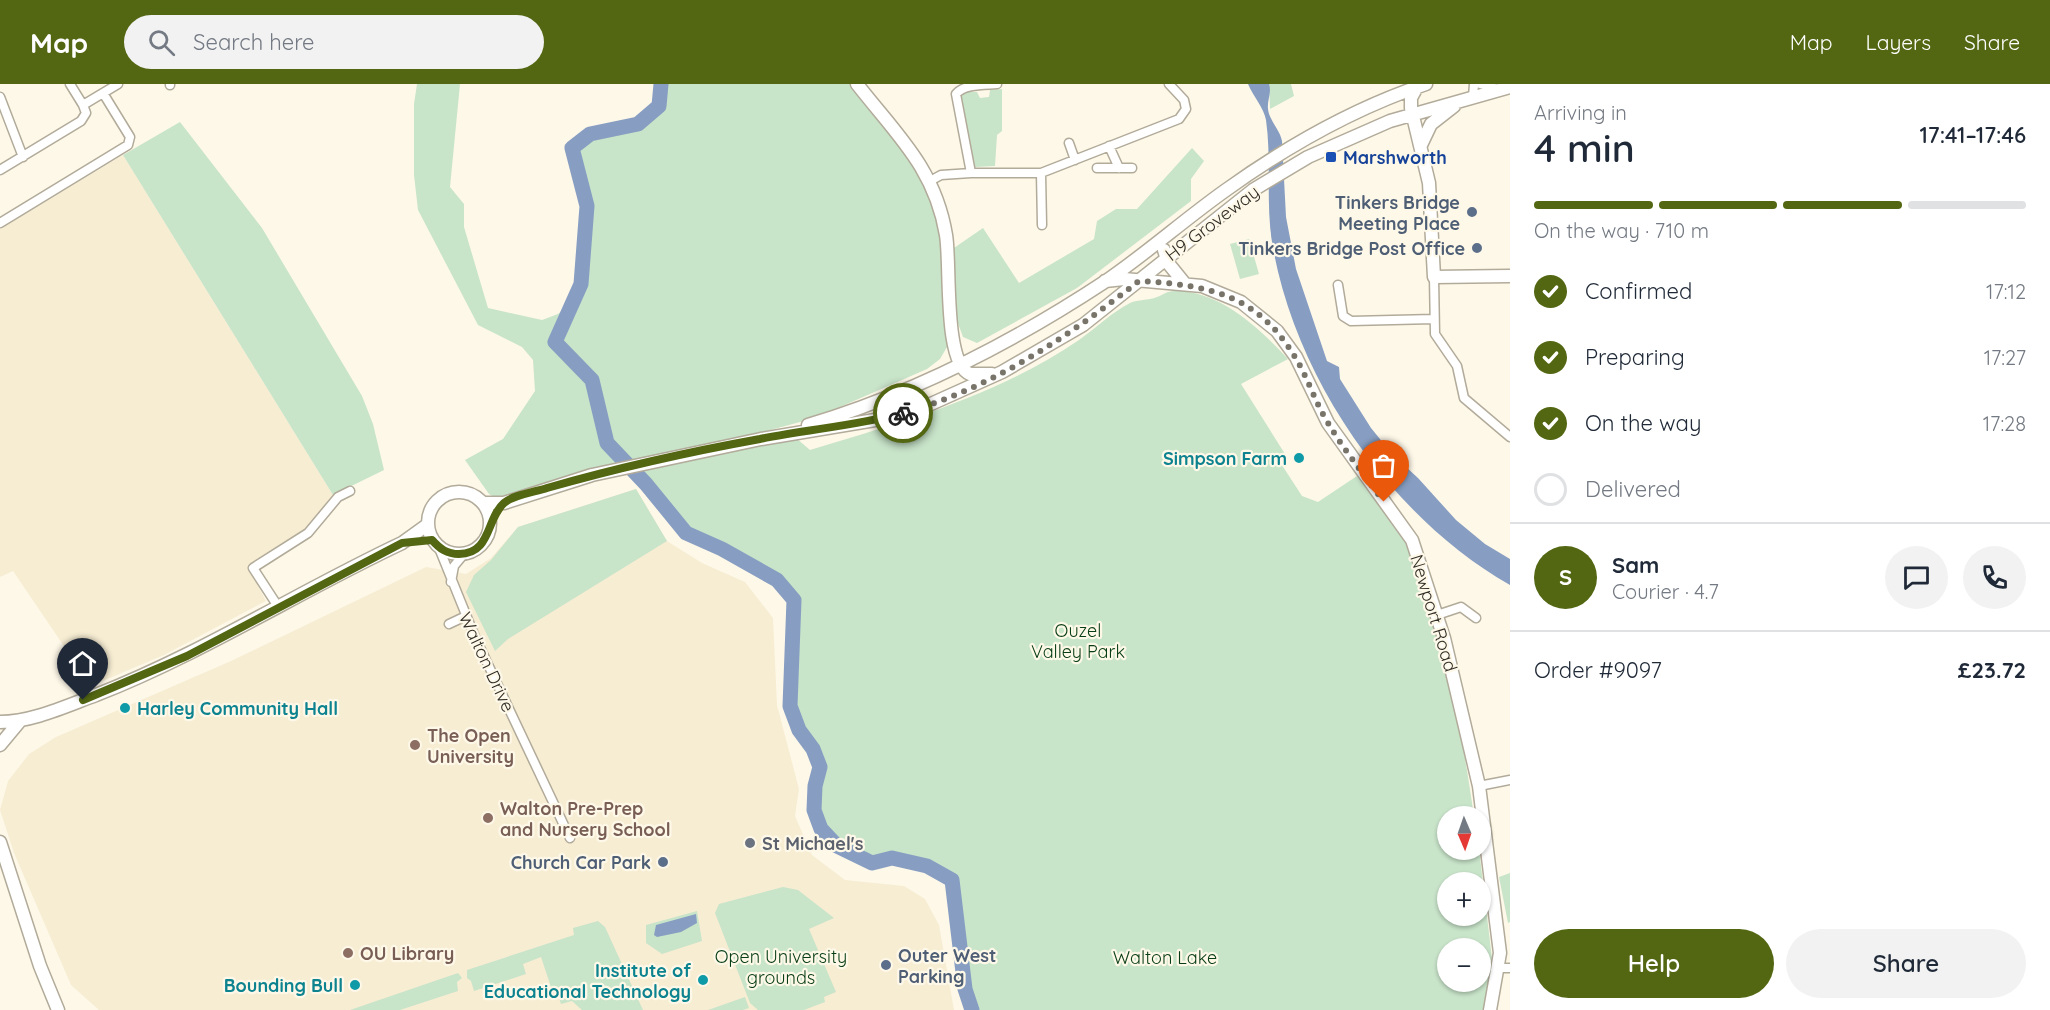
<!DOCTYPE html>
<html lang="en">
<head>
<meta charset="utf-8">
<style>
  :root { --surface:#fff; --page:#f2f2f3; --text:#1f2937; --muted:#747a83; --line:#e0e1e3; --accent:#536713 }
  body { margin:0; font-family:Quicksand,sans-serif; background:var(--page); color:var(--text); height:100vh; display:flex; flex-direction:column; font-size:22px; white-space:nowrap }
  * { box-sizing:border-box; margin:0 }
  p { font-size:20px; color:var(--muted) }
  .icon { flex:none; width:33px; height:33px; fill:none; stroke:currentColor; stroke-width:2; stroke-linecap:round; stroke-linejoin:round }
  .map { position:relative; flex:1; overflow:hidden }
  .sheet { display:flex; flex-direction:column; background:var(--surface); width:540px }
  .sheet>* { flex:none }
  .needle { width:39px; rotate:178deg }
  .buttons { position:absolute; left:1437px; top:722px; display:grid; gap:12px }
  .buttons a { display:grid; place-items:center; width:54px; height:54px; border-radius:50%; background:var(--surface); box-shadow:0 2px 4px #0004; font-size:30px }
  .pin { position:absolute; display:grid; place-items:center; width:51px; height:51px; color:#fff; margin:-62px -26px; border-radius:50% 50% 50% 0; rotate:-45deg; box-shadow:0 0 6px #0007 }
  .pin .icon { rotate:45deg }
  .courier { position:absolute; display:grid; place-items:center; width:60px; height:60px; margin:-30px; border:4px solid #536713; border-radius:50%; background:#fff; color:#222; box-shadow:0 2px 8px #0007 }
  .headline em { font-style:normal; font-weight:600 }
  .headline div { display:flex; flex-direction:column-reverse }
  .headline { display:flex; align-items:center; justify-content:space-between; height:102px; padding:0 24px }
  h1 { font-size:39px; font-weight:600; line-height:45px }
  .bar { display:grid; grid-template-columns:repeat(4,1fr); gap:9px 6px; align-content:center; height:72px; padding:0 24px }
  .bar i { height:8px; border-radius:4px; background:var(--line) }
  .bar .active { background:var(--accent) }
  .bar p { grid-column:span 4 }
  .line { display:flex; align-items:center; gap:15px; padding:0 24px; border-top:2px solid var(--line) }
  .line div { flex:1 }
  .round { display:grid; place-items:center; flex:none; width:63px; height:63px; border-radius:32px; background:var(--page) }
  ol { padding:0 24px; list-style:none }
  li { display:flex; align-items:center; gap:18px; height:66px }
  li p { margin-inline-start:auto }
  li .icon { padding:6px; border-radius:50%; background:var(--accent); color:#fff; stroke-width:4 }
  li:last-child { color:var(--muted) }
  li i { width:33px; height:33px; border:3px solid var(--line); border-radius:50% }
  .cta { display:flex; gap:12px; margin-top:auto; padding:12px 24px }
  .cta a { flex:1; height:69px; border-radius:36px; background:var(--accent); color:#fff; font-size:24px; font-weight:600; line-height:69px; text-align:center }
  .cta a+a { background:var(--page); color:var(--text) }
  header { display:flex; align-items:center; gap:36px; box-sizing:border-box; height:84px; padding:0 30px; background:var(--accent); color:#fff }
  header strong { font-size:28px }
  nav { display:flex; gap:33px; margin-inline-start:auto; font-size:21px }
  .search { width:420px; height:54px; background:var(--page); display:flex; align-items:center; gap:15px; box-sizing:border-box; padding:0 21px; border-radius:33px; color:var(--muted); font-size:22px }
  main { display:flex; flex:1; min-height:0 }
  .map>svg:first-child { display:block }
  .built { fill:#f7edd3 }
  .green { fill:#c8e4c9; fill-rule:evenodd }
  .water { fill:#879ec2 }
  .lines { fill:none; stroke-linecap:round; stroke-linejoin:round }
  .river { stroke:#879ec2; stroke-width:15 }
  .street-casing { stroke:#b2ab9a; stroke-width:11 }
  .secondary-casing { stroke:#b2ab9a; stroke-width:15 }
  .street { stroke:#fff; stroke-width:8 }
  .secondary { stroke:#fff; stroke-width:12 }
  .done { stroke:#78746a; stroke-width:6; stroke-dasharray:0 10.8 }
  .route { stroke:#536713; stroke-width:8 }
  .transit-dot { fill:#1a4fb4; stroke:#fef8e9; stroke-width:2 }
  .service-dot { fill:#5c6f8a; stroke:#fef8e9; stroke-width:2 }
  .culture-dot { fill:#0f9aa8; stroke:#fef8e9; stroke-width:2 }
  .education-dot { fill:#8d6e63; stroke:#fef8e9; stroke-width:2 }
  .worship-dot { fill:#6b7280; stroke:#fef8e9; stroke-width:2 }
  .labels { text-anchor:middle; dominant-baseline:central; stroke-width:4.5; stroke-linejoin:round; paint-order:stroke }
  .transit-label { font-size:18px; font-weight:bold; fill:#164399; stroke:#fef8e9; text-anchor:start }
  .service-label { font-size:18px; font-weight:bold; fill:#4e5e75; stroke:#fef8e9; text-anchor:end }
  .street-label { font-size:18px; fill:#302d26; stroke:#fef8e9 }
  .culture-label { font-size:18px; font-weight:bold; fill:#0d838f; stroke:#fef8e9; text-anchor:end }
  .park-label { font-size:18px; fill:#063d12; stroke:#fef8e9 }
  .education-label { font-size:18px; font-weight:bold; fill:#785e54; stroke:#fef8e9; text-anchor:start }
  .worship-label { font-size:18px; font-weight:bold; fill:#5b616d; stroke:#fef8e9; text-anchor:start }
</style>
</head>
<body>
<header>
<strong>Map</strong>
<div class="search"><svg class="icon" aria-label="search" viewBox="0 0 24 24"><circle cx="10" cy="10" r="6"/><path d="M15 15l6 6"/></svg>Search here</div>
<nav><a>Map</a><a>Layers</a><a>Share</a></nav>
</header>
<main>
<div class="map">
<svg width="1510" height="926" viewBox="0 0 1510 926">
  <rect width="100%" height="100%" fill="#fef8e9"/>
  <path class="built" d="M123 71 333 411 306 446 248 483 266 517 164 571 91 602 13 487 0 493V145Z
    M636 405 667 457 702 479 745 498 773 534 777 621 799 705 795 732 812 771 845 796 904 802 925 815 939 841 954 926H99L71 901 14 769 0 726 8 697 29 670 56 653 231 577 426 483 466 490 491 474 518 443Z"/>
  <path class="green" d="M417 0H460L450 103 464 120V143L488 224 542 236 558 230 573 217 581 200 587 122 572 64 590 50 638 40 659 22 661 0H857L888 36 940 123 954 251 940 275 927 285 815 334 649 379 652 384 796 354 810 366C903 338 997 312 1079 256 1096 244 1112 228 1130 219 1138 215 1148 217 1157 213 1163 211 1167 207 1174 207 1220 206 1259 244 1288 275L1241 300 1285 370 1278 375 1302 412 1318 418 1357 392C1373 412 1398 439 1408 462 1445 543 1461 645 1474 732H1448V765H1479L1493 883 1485 926H972L965 905 952 796 927 782 892 774 872 779 848 770 821 745 814 726 820 683 813 665 799 646 790 622 794 516 777 496 722 465 686 449 630 383 504 419 489 410 465 376 503 355 535 307 533 276 522 263 478 241 418 126 414 91V20ZM1448 798H1480V831H1448ZM1448 864H1480V897H1448Z
    M1269 0H1291L1294 12 1270 25Z
    M1002 5V47L997 51 995 82 975 83 959 19 964 8H977L980 14 989 13 990 6Z
    M180 38 262 144 362 312 373 340 384 386 333 411 123 71Z
    M1192 64 1204 77 1191 95V117L1077 204 977 259 963 253 956 234 954 164 983 144 1019 199 1094 155 1097 137 1116 125H1137Z
    M1249 155 1259 190 1240 195 1230 160Z
    M636 405 667 457 508 555 495 567 466 508 474 491 491 476 518 443Z
    M1510 789V838L1508 839 1499 793Z
    M783 803 798 806 834 834 809 845 836 908 824 913 825 918 804 926H758L750 919 715 829 719 820Z
    M697 827 702 857 662 870 646 859V841Z
    M598 837 605 843 643 926H582L572 917 561 920 557 907 553 909 541 873 523 880 526 890 474 907 471 897 467 894V886L574 851 573 844Z
    M458 889 462 894 457 898 458 907 400 926H350Z
    M745 913 749 924 743 926H708Z"/>
  <path class="water" d="M1248 0H1269C1272 9 1267 16 1268 25 1269 36 1280 46 1282 57L1286 133 1296 185 1327 277 1339 283 1340 295 1371 344 1393 371 1418 394 1456 436 1485 460 1510 475V501C1392 434 1297 297 1273 164 1265 122 1272 78 1266 36 1264 24 1253 12 1248 0Z
    M696 830 697 839 681 848 657 853 654 851 656 841Z"/>
  <g class="lines">
    <path class="river" d="M661 0 659 22 638 40 590 50 572 64 587 122 581 200 555 258 592 296 607 359 646 400 686 449 722 465 777 496 794 516 790 622 799 646 813 665 820 683 815 702 814 726 821 745 837 762 872 779 892 774 927 782 952 796 965 905 972 926"/>
    <defs>
      <path id="street" d="M70 0 83 21 118 0
        M170 0V1
        M1480 0 1498 5
        M0 13 23 73
        M1473 13 1474 0
        M1069 59 1075 76
        M1109 62 1119 84
        M1097 84H1132
        M0 86 81 37 86 29 83 21
        M971 89 956 10C964 0 983 1 997 0
        M1041 89 1042 141
        M930 97 941 91 971 89H1041L1179 35 1186 25 1184 16 1169 0
        M0 139 128 61 130 53 103 9
        M1434 193 1435 250 1457 282 1464 314 1510 353
        M1338 201 1343 232 1351 237 1434 235
        M439 464 475 553 570 754
        M451 498 454 482 464 470
        M279 524 253 484 308 449 338 413 350 407
        M1437 531 1461 523 1476 534
        M449 540 466 532
        M1479 702 1510 696
        M1498 884H1510"/>
      <path id="secondary" d="M857 0C896 50 935 84 946 151 951 178 943 280 970 290H992
        M1417 3 1411 14V24L1429 99 1434 193 1510 192
        M1421 61 1431 40 1454 22
        M1164 166 1168 179 1185 200
        M1105 197 1124 195 1202 202 1241 218 1277 247 1296 273 1328 339 1412 456 1444 554 1479 702 1500 869 1490 926
        M808 341C912 310 1015 257 1106 197 1147 169 1185 135 1226 106 1286 63 1355 24 1426 0
        M428 439a31 31 0 1 1 62 0a31 31 0 1 1-62 0Z
        M483 419H504L592 391 761 355 875 336 922 324 1002 288 1083 241 1253 106 1308 73 1390 37 1510 3
        M0 638C32 638 66 622 96 611 203 569 298 508 402 459L427 441
        M0 661 20 637
        M0 758 40 882 58 926"/>
    </defs>
    <use href="#street" class="street-casing"/>
    <use href="#secondary" class="secondary-casing"/>
    <use href="#street" class="street"/>
    <use href="#secondary" class="secondary"/>
  </g>
  <g class="lines">
    <path class="done" d="M903 329C991 305 1069 252 1139 197 1208 201 1257 210 1295 273 1308 294 1315 318 1328 339 1344 366 1365 392 1384 418"/>
    <path class="route" d="M83 616 187 572 402 459 432 456C440 465 447 470 459 470 491 470 486 435 504 419 513 411 535 408 547 404 617 384 688 368 760 355 808 345 856 342 903 329"/>
  </g>
  <rect class="transit-dot" x="1325" y="67" width="12" height="12" rx="3"/>
  <g class="service-dot">
    <circle cx="1472" cy="128" r="6"/>
    <circle cx="1477" cy="164" r="6"/>
    <circle cx="663" cy="778" r="6"/>
    <circle cx="886" cy="881" r="6"/>
  </g>
  <g class="culture-dot">
    <circle cx="1299" cy="374" r="6"/>
    <circle cx="125" cy="624" r="6"/>
    <circle cx="703" cy="896" r="6"/>
    <circle cx="355" cy="901" r="6"/>
  </g>
  <g class="education-dot">
    <circle cx="415" cy="661" r="6"/>
    <circle cx="488" cy="734" r="6"/>
    <circle cx="348" cy="869" r="6"/>
  </g>
  <circle class="worship-dot" cx="750" cy="759" r="6"/>
  <g class="labels">
    <g class="transit-label">
      <text x="1343" y="73">Marshworth</text>
    </g>
    <g class="service-label">
      <text x="1460" y="118">Tinkers Bridge<tspan x="1460" dy="21">Meeting Place</tspan></text>
      <text x="1465" y="164">Tinkers Bridge Post Office</text>
      <text x="651" y="778">Church Car Park</text>
      <text x="898" y="871" text-anchor="start">Outer West<tspan x="898" dy="21">Parking</tspan></text>
    </g>
    <g class="street-label">
      <text transform="translate(1212 139) rotate(-37)">H9 Groveway</text>
      <text transform="translate(1434 529) rotate(73)">Newport Road</text>
      <text transform="translate(487 578) rotate(65)">Walton Drive</text>
    </g>
    <g class="culture-label">
      <text x="1287" y="374">Simpson Farm</text>
      <text x="137" y="624" text-anchor="start">Harley Community Hall</text>
      <text x="691" y="886">Institute of<tspan x="691" dy="21">Educational Technology</tspan></text>
      <text x="343" y="901">Bounding Bull</text>
    </g>
    <g class="park-label">
      <text x="1078" y="546">Ouzel<tspan x="1078" dy="21">Valley Park</tspan></text>
      <text x="781" y="872">Open University<tspan x="781" dy="21">grounds</tspan></text>
      <text x="1165" y="873">Walton Lake</text>
    </g>
    <g class="education-label">
      <text x="427" y="651">The Open<tspan x="427" dy="21">University</tspan></text>
      <text x="500" y="724">Walton Pre-Prep<tspan x="500" dy="21">and Nursery School</tspan></text>
      <text x="360" y="869">OU Library</text>
    </g>
    <g class="worship-label">
      <text x="762" y="759">St Michael's</text>
    </g>
  </g>
</svg>
<div class="buttons">
<a><svg class="needle" viewBox="-14 -14 28 28"><path d="M0-13l5 13h-10z" fill="#e53935"/><path d="M0 13l5-13h-10z" fill="#747a83"/></svg></a>
<a>+</a>
<a>−</a>
</div>
<div class="pin" style="left:1384px;top:418px;background:#ea580c"><svg class="icon" aria-label="bag" viewBox="0 0 24 24"><path d="M5 8h14l-1 12H6zM9 8a3 3 0 0 1 6 0"/></svg></div>
<div class="pin" style="left:83px;top:616px;background:#1f2937"><svg class="icon" aria-label="home" viewBox="0 0 24 24"><path d="M3 11l9-7 9 7M6 9v11h12V9"/></svg></div>
<div class="courier" style="left:903px;top:329px"><svg class="icon" aria-label="bike" viewBox="0 0 24 24"><circle cx="6" cy="16" r="4"/><circle cx="18" cy="16" r="4"/><path d="M6 16l4-8h5l3 8M10 8l3 8H6M13 5h3"/></svg></div>
</div>
<section class="sheet">
<div class="headline"><div><h1>4 min</h1><p>Arriving in</p></div><em>17:41–17:46</em></div>
<div class="bar"><i class="active"></i><i class="active"></i><i class="active"></i><i></i><p>On the way · 710 m</p></div>
<ol>
<li><svg class="icon" aria-label="check" viewBox="0 0 24 24"><path d="M5 12l5 5 9-10"/></svg>Confirmed<p>17:12</p></li>
<li><svg class="icon" aria-label="check" viewBox="0 0 24 24"><path d="M5 12l5 5 9-10"/></svg>Preparing<p>17:27</p></li>
<li><svg class="icon" aria-label="check" viewBox="0 0 24 24"><path d="M5 12l5 5 9-10"/></svg>On the way<p>17:28</p></li>
<li><i></i>Delivered</li>
</ol>
<div class="line" style="height:108px"><b class="round" style="background:var(--accent);color:#fff">S</b><div><b>Sam</b><p>Courier · 4.7</p></div><a class="round"><svg class="icon" aria-label="chat" viewBox="0 0 24 24"><path d="M4 5h16v11H9l-5 4z"/></svg></a><a class="round"><svg class="icon" aria-label="phone" viewBox="0 0 24 24"><path d="M5 4h4l2 5-3 2q2 4 5 5l2-3 5 2v4C11 20 4 13 5 4z"/></svg></a></div>
<div class="line" style="height:78px"><div>Order #9097</div><b>£23.72</b></div>
<div class="cta"><a>Help</a><a>Share</a></div>
</section>
</main>
</body>
</html>
